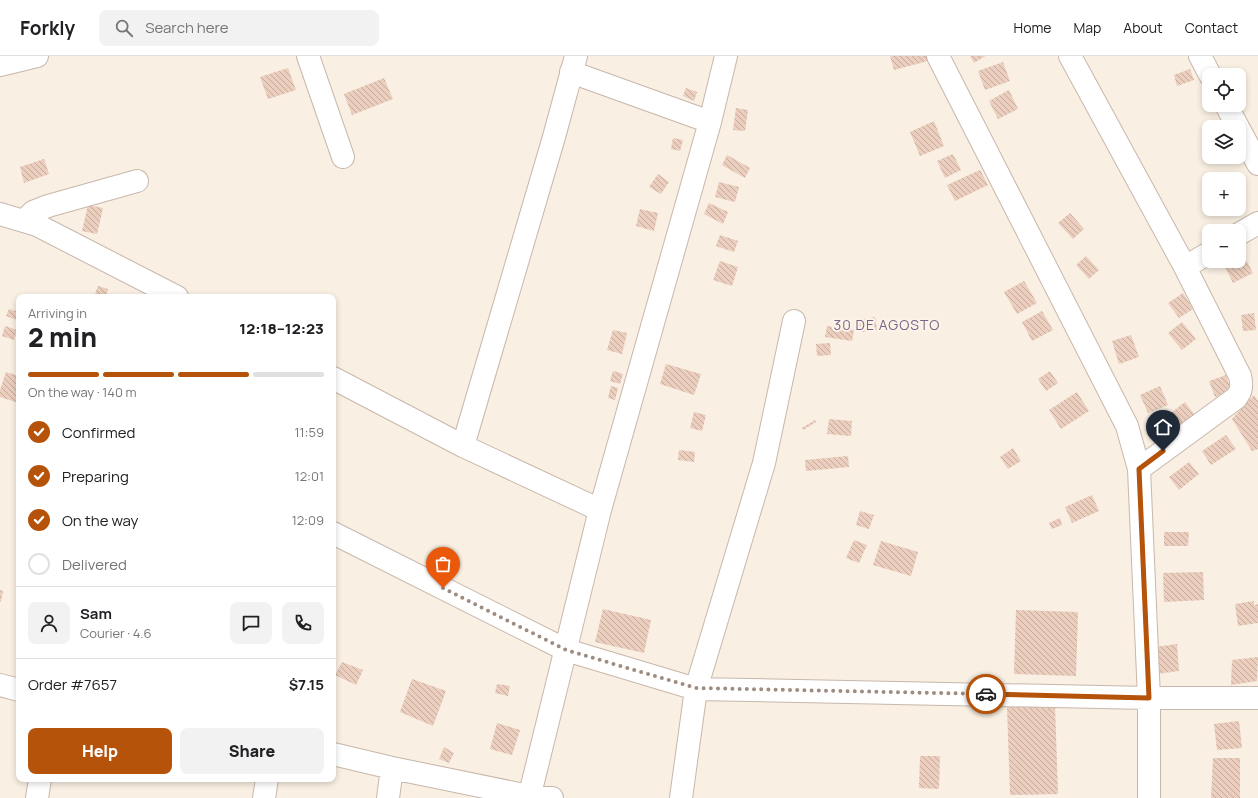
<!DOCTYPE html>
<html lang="en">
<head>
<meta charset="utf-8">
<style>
  :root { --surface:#fff; --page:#f2f2f2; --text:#202124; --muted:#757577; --line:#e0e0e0; --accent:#b45309 }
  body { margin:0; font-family:Manrope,sans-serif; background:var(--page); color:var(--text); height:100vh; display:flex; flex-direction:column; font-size:15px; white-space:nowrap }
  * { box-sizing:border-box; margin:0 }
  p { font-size:13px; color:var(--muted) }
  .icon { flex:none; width:22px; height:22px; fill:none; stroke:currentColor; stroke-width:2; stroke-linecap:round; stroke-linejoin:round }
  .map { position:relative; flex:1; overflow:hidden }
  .side { position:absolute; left:16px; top:238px; width:320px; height:488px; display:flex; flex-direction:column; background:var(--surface); border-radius:8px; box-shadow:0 2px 6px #0003 }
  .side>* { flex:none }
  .tools { position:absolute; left:1202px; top:12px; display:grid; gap:8px }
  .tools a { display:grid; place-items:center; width:44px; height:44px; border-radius:8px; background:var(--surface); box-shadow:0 2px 6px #0003; font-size:20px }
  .pin { position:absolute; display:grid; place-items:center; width:34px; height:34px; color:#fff; margin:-41px -17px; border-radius:50% 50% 50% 0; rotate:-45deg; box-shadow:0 0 4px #0007 }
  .pin .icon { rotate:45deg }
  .courier { position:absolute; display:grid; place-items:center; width:40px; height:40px; margin:-20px; border:3px solid #b45309; border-radius:50%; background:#fff; color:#222; box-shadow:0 1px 5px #0007 }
  .overview em { font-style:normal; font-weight:800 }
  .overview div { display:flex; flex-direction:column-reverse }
  .overview { display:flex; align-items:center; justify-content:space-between; height:68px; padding:0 12px }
  h1 { font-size:26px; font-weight:800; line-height:30px }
  .bar { display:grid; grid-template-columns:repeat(4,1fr); gap:6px 4px; align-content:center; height:48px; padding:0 12px }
  .bar i { height:5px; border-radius:3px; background:var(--line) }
  .bar .selected { background:var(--accent) }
  .bar p { grid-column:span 4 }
  .line { display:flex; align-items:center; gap:10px; padding:0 12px; border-top:1px solid var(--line) }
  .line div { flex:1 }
  .round { display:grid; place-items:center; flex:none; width:42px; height:42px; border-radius:8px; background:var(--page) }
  ol { padding:0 12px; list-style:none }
  li { display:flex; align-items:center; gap:12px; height:44px }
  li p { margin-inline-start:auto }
  li .icon { padding:4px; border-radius:50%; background:var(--accent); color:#fff; stroke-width:4 }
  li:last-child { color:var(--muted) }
  li i { width:22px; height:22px; border:2px solid var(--line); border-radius:50% }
  .primary-button { display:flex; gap:8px; margin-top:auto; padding:8px 12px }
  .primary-button a { flex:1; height:46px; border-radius:8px; background:var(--accent); color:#fff; font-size:16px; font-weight:800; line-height:46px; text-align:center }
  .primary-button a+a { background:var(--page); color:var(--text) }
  header { display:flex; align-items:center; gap:24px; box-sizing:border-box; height:56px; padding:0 20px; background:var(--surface); border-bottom:1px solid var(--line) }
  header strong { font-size:19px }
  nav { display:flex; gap:22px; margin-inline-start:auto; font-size:14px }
  .search { width:280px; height:36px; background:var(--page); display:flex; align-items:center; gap:10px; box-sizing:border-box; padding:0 14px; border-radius:8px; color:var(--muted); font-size:15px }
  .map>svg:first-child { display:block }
  .building { fill:url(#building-back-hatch) }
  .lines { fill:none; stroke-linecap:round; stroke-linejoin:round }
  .minor-casing { stroke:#c8b7ab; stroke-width:24 }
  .minor { stroke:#fff; stroke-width:22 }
  .done { stroke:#9f8c80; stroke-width:4; stroke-dasharray:0 7.2 }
  .route { stroke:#b45309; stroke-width:5 }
  .labels { text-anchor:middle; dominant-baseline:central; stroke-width:4; stroke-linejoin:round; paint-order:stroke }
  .neighbourhood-label { font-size:14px; letter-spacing:1px; fill:#7b648b; stroke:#fdf4e8 }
</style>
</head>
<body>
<header>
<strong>Forkly</strong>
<div class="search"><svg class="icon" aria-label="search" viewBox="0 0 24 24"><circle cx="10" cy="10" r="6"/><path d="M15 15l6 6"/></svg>Search here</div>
<nav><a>Home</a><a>Map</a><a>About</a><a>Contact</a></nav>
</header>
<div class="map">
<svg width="1258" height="742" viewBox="0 0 1258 742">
  <defs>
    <pattern id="building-back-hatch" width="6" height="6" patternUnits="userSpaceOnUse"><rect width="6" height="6" fill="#ebcebd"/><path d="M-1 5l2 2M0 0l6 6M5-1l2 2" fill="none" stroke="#c3aa9c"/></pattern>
  </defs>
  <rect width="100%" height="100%" fill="#f9efe2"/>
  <path class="building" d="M890 0H927L928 5 894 14Z
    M970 0H985L974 7Z
    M1003 6 1010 25 985 34 978 15Z
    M288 12 296 34 268 43 260 21Z
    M1190 13 1194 24 1177 30 1174 19Z
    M384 22 393 43 352 59 344 38Z
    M686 32 697 36 694 45 683 40Z
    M1009 34 1018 53 998 63 989 45Z
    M736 52 748 54 745 75 733 74Z
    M934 65 944 90 920 100 910 76Z
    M673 82 683 84 680 95 671 93Z
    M953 98 961 114 945 122 937 105Z
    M727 99 750 112 745 122 722 109Z
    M44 103 49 118 24 127 20 111Z
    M980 114 988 129 955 145 947 129Z
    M658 118 669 126 661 138 649 131Z
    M719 126 739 131 735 146 715 141Z
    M709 147 728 156 723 168 704 158Z
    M88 149 103 152 97 178 82 175Z
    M640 153 658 157 654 175 636 170Z
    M1070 157 1084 173 1073 183 1058 167Z
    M720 179 738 185 734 196 716 190Z
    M1086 200 1099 214 1089 223 1076 209Z
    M1244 200 1253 217 1233 227 1225 211 1235 205H1239V203Z
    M720 205 738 211 732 230 713 224Z
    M1024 225 1037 247 1017 258 1004 236Z
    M98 230 108 233 106 241H94Z
    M1183 237 1193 253 1179 262 1168 247Z
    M9 253 19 256V265L6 260Z
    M1042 255 1053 274 1032 285 1022 266Z
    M1254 257 1256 274 1243 275 1241 259Z
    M875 261 877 274 860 276 858 264Z
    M1182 266 1196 283 1182 294 1168 277Z
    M5 270 17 274 14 284 2 280Z
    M827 270 854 274 852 285 825 281Z
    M613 274 627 277 622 298 607 294Z
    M1131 279 1139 301 1119 308 1112 285Z
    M19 286V296L16 294Z
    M830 287 831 299 817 300 816 288Z
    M666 308 701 318 694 339 660 328Z
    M613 315 623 318 620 328 610 325Z
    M1050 315 1058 327 1046 335 1038 323Z
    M6 316 19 320V347L0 341V334Z
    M1226 319 1232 336 1215 341 1209 325Z
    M611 330 618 332 615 344 608 342Z
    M1160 330 1168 349 1148 357 1140 339Z
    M1077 336 1089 355 1061 373 1049 354Z
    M1254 339 1258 345V393L1252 395 1232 363Z
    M1185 346 1197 362 1183 373 1171 357Z
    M694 356 706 359 702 375 690 372Z
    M829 363 852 365 851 380 827 378Z
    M815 364 816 366 803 374 802 372Z
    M1226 379 1236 393 1211 409 1202 395Z
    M1013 392 1021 405 1008 413 1000 401Z
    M679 394 695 396 694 406 678 404Z
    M848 400 849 411 806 415 805 404Z
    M1189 406 1199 418 1179 434 1169 421Z
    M1092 439 1099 455 1072 467 1065 451Z
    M860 455 874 459 869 473 856 469Z
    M1060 462 1062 469 1052 473 1049 467Z
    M1164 476H1189L1188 490H1164Z
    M854 484 867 489 859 507 846 502Z
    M881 485 918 496 911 520 873 509Z
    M1203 516 1204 544 1164 546 1163 517Z
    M0 534 3 535 1 546H0Z
    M1254 545V549L1258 548V567L1238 570 1235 548Z
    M603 553 651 564 644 597 595 586Z
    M1016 554 1078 556 1076 620 1014 618Z
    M1177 588 1179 615 1157 618 1155 591Z
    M1258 601 1257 625 1231 629 1232 604Z
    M342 606 363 614 356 629 335 619Z
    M412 623 446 635 433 670 400 656Z
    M497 628 510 630 508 640 495 637Z
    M1055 649 1058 738 1010 739 1007 651Z
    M1239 665 1242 692 1217 694 1214 668Z
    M497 667 520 674 512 699 490 693Z
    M444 691 454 697 449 707 439 703Z
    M920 700H940L939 733 919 732Z
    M1213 702H1240V742H1211Z"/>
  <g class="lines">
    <defs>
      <path id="minor" d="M308 0 343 101
        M938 0 1127 370 1139 413 1149 642V742
        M1070 0 1185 211 1240 320C1242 329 1242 335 1236 342L1139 413
        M1200 0 1210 19
        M0 9 37 0
        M571 16 710 66
        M1226 49 1238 71
        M1239 73 1258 108
        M0 158 37 169 177 241
        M26 165 30 159 33 156 48 150 137 125
        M1239 178 1258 167
        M1185 211 1209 197
        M333 322 463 390 600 454
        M463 390 554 81 576 0
        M333 477 566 594 696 633 1149 642H1258
        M0 629 19 634
        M333 698 392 712 529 740 552 742
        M37 742 40 723
        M264 742 267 723
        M388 742 392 712
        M529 742 600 454 710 66 726 0
        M681 742 696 633 764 407 794 265"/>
    </defs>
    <use href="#minor" class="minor-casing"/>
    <use href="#minor" class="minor"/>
  </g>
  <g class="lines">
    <path class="done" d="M443 532 566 594 696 632 986 638"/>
    <path class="route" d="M986 638 1149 642 1139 413 1163 395"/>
  </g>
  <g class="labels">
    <g class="neighbourhood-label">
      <text x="887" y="268">30 DE AGOSTO</text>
    </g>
  </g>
</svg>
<div class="tools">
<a><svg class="icon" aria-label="locate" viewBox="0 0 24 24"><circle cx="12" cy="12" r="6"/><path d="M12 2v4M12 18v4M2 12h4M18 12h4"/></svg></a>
<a><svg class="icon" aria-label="layers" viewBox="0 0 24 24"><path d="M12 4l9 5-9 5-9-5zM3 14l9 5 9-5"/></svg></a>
<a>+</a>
<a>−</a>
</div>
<div class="pin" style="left:443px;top:532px;background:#ea580c"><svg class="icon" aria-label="bag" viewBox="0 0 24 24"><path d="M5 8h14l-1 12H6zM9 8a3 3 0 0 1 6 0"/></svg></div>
<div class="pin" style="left:1163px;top:395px;background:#1f2937"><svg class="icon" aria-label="home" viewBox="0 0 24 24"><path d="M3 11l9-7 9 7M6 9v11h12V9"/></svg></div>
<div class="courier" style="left:986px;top:638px"><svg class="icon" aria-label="car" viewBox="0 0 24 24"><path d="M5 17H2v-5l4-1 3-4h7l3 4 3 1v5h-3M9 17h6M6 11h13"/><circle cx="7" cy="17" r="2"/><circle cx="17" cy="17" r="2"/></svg></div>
<section class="side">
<div class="overview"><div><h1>2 min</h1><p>Arriving in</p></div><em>12:18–12:23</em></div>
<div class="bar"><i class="selected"></i><i class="selected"></i><i class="selected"></i><i></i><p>On the way · 140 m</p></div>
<ol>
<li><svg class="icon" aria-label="check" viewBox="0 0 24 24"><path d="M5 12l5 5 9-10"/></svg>Confirmed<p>11:59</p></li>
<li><svg class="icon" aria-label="check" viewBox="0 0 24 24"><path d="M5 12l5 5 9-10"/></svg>Preparing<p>12:01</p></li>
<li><svg class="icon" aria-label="check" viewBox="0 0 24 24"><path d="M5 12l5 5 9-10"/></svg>On the way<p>12:09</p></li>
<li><i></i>Delivered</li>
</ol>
<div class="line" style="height:72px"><a class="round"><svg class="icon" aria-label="person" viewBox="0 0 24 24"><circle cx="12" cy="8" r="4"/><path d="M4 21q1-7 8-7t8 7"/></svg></a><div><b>Sam</b><p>Courier · 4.6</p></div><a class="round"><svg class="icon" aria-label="chat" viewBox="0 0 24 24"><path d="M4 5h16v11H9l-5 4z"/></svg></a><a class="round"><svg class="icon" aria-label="phone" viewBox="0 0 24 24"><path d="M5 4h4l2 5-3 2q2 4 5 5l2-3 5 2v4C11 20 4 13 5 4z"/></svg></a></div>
<div class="line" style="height:52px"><div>Order #7657</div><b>$7.15</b></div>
<div class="primary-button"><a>Help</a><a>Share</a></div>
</section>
</div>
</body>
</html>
